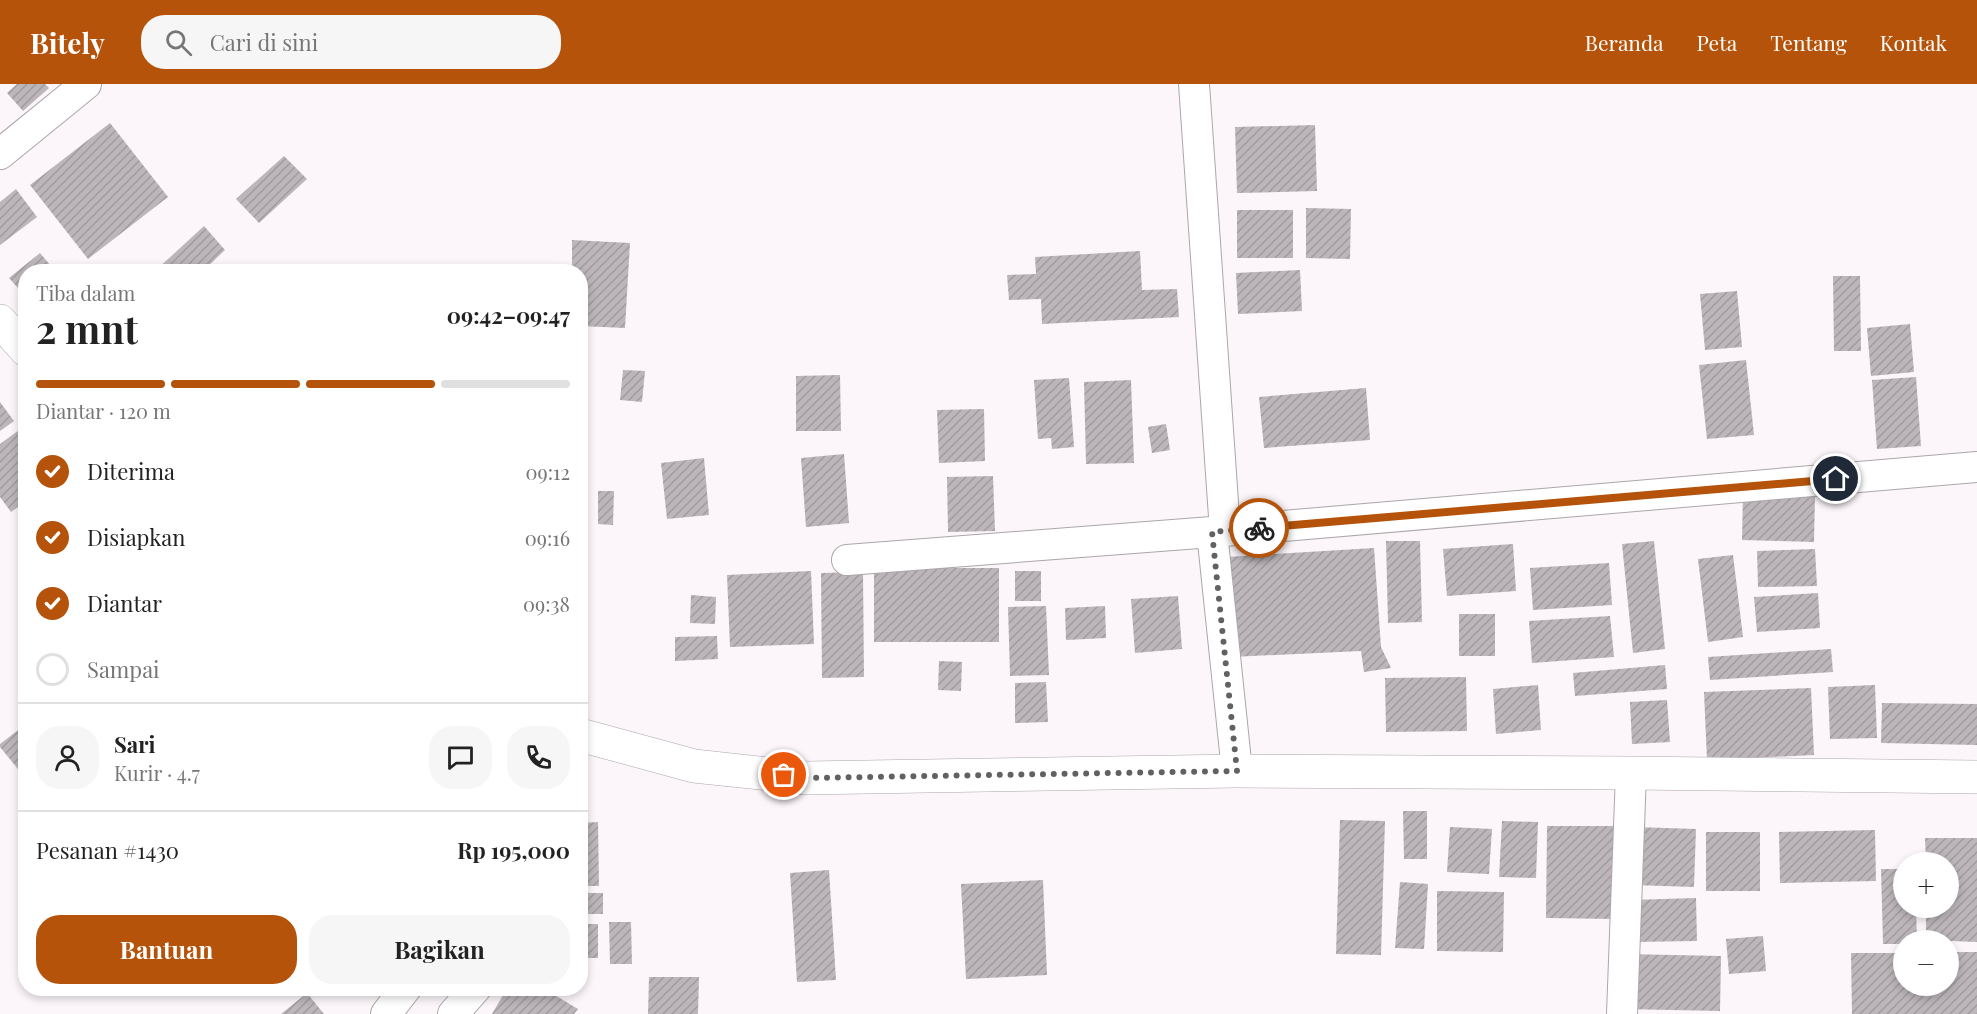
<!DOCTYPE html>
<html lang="id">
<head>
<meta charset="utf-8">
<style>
  :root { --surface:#fff; --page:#f6f6f6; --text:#222; --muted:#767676; --line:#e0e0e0; --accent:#b45309 }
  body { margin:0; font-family:"Playfair Display",serif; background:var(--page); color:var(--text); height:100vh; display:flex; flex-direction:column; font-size:22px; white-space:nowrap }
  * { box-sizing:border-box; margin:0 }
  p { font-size:20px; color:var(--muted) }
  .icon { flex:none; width:33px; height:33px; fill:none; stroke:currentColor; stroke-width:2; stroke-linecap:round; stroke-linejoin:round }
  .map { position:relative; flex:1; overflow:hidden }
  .side { position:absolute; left:18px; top:180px; width:570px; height:732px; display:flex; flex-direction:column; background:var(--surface); border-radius:24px; box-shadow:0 3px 9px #0003 }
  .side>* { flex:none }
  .buttons { position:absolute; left:1893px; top:768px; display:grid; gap:12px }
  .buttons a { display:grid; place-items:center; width:66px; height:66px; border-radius:50%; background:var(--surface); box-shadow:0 3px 9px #0003; font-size:30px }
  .pin { position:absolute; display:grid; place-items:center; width:51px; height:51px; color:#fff; margin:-26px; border:3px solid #fff; border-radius:50%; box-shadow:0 2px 6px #0007 }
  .courier { position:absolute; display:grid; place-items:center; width:60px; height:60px; margin:-30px; border:4px solid #b45309; border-radius:50%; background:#fff; color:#222; box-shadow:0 2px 8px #0007 }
  .overview em { font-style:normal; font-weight:700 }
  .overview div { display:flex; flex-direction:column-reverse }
  .overview { display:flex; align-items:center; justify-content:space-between; height:102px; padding:0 18px }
  h1 { font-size:39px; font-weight:700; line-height:45px }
  .bar { display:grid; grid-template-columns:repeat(4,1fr); gap:9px 6px; align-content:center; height:72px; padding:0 18px }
  .bar i { height:8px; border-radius:4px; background:var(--line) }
  .bar .current { background:var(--accent) }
  .bar p { grid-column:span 4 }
  .line { display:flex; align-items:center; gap:15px; padding:0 18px; border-top:2px solid var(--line) }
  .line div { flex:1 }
  .round { display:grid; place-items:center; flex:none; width:63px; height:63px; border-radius:24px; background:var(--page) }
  ol { padding:0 18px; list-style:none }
  li { display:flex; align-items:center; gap:18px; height:66px }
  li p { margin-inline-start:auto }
  li .icon { padding:6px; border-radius:50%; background:var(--accent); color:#fff; stroke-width:4 }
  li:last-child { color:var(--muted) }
  li i { width:33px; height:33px; border:3px solid var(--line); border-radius:50% }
  .primary-button { display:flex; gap:12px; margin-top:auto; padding:12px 18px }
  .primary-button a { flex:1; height:69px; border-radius:24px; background:var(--accent); color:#fff; font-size:24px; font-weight:700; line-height:69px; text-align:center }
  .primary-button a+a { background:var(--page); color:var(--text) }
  header { display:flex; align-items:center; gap:36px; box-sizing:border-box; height:84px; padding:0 30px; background:var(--accent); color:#fff }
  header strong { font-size:28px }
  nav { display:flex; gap:33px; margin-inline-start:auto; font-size:21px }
  .search { width:420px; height:54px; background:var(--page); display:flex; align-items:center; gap:15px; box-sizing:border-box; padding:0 21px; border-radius:24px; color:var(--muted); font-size:22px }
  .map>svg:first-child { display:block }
  .building { fill:url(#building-hatch) }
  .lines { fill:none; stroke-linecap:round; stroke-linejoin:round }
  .minor-casing { stroke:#aca6aa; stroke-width:32 }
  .primary-casing { stroke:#aca6aa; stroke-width:34 }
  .minor { stroke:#fff; stroke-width:30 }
  .primary { stroke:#fff; stroke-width:33 }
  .done { stroke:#636062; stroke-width:6; stroke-dasharray:0 10.8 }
  .route { stroke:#b45309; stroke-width:8 }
</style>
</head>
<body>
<header>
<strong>Bitely</strong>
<div class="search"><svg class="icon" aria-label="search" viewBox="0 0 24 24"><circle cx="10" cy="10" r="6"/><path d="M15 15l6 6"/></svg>Cari di sini</div>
<nav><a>Beranda</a><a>Peta</a><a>Tentang</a><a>Kontak</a></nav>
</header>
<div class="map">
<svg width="1977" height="930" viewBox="0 0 1977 930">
  <defs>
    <pattern id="building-hatch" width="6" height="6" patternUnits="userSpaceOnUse" patternTransform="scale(1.5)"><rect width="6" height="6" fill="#bcb6ba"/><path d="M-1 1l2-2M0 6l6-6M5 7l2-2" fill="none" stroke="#a19b9f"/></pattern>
  </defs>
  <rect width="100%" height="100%" fill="#fcf6fa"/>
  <path class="building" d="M17 0H45L49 4 23 27 7 9Z
    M110 39 168 113 88 175 30 101Z
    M1315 41 1317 107 1237 109 1235 43Z
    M284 72 307 95 259 139 236 115Z
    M16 105 37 133 0 161V118Z
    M1306 124 1351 125 1350 175 1306 174Z
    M1237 126H1293V174H1237Z
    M204 142 225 166 202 188H154Z
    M572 156 630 159 625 244 580 242V188H572Z
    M1140 167 1142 206 1177 205 1179 233 1042 240 1041 215 1009 216 1007 191 1036 190 1035 173Z
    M40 169 56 188H26V213L9 194Z
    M1300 186 1302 227 1238 230 1236 189Z
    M1833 192H1860L1861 267H1834Z
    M1737 207 1742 263 1705 266 1700 210Z
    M1910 240 1914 288 1871 292 1867 244Z
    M1746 276 1754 351 1707 355 1699 281Z
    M623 286 645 287 642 318 620 316Z
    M840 291 841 347H796V292Z
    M1916 293 1921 362 1877 365 1872 296Z
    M1069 294 1074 363 1052 365 1051 354 1038 355 1034 296Z
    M1131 296 1134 379 1086 380 1084 298Z
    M1366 304 1370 356 1264 364 1259 313Z
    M0 318 14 337 0 347Z
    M984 325 985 377 939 379 937 326Z
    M1166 340 1170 366 1152 369 1148 343Z
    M26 341V417L11 428 0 413V360Z
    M844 370 849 439 806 443 801 374Z
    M704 374 709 431 667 435 661 379Z
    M993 392 995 447 948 448 947 393Z
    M598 407H614L613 441 598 440Z
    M1743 409 1815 411 1814 458 1742 456Z
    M1386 457H1420L1422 538 1388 539Z
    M1654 457 1665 565 1633 569 1622 460Z
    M1513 460 1516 507 1447 512 1443 465Z
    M1374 464 1381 563 1391 584 1364 588 1361 567 1231 573 1225 473Z
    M1815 465 1817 502 1758 503 1757 467Z
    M1733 471 1743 553 1708 558 1698 475Z
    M1609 479 1612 521 1533 526 1530 484Z
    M874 484H999V558H874Z
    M811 487 814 560 730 563 727 491Z
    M1015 487H1041V517H1015Z
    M863 488 864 593 822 594 821 489Z
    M1818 509 1820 544 1757 548 1754 513Z
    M691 511 716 513 715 540 690 539Z
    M1178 512 1182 565 1135 569 1131 515Z
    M1046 522 1049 591 1010 592 1008 523Z
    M1105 522 1106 554 1066 556 1065 524Z
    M1459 530H1495V572H1459Z
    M1610 532 1614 573 1532 579 1529 537Z
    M717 552 718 575 675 577V553Z
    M1831 565 1833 588 1710 596 1708 573Z
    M939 577 962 578 961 607 938 606Z
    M1665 581 1667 605 1575 612 1573 589Z
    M1466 593 1467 647 1386 648 1385 594Z
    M1046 598 1048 638 1015 639V599Z
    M1538 601 1541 646 1496 650 1493 605Z
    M1875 601 1877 654 1830 655 1828 603Z
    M1811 604 1814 671 1707 676 1704 608Z
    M1667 616 1670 658 1632 660 1630 618Z
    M1882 619 1977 620V661L1881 659Z
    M26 640V688L22 690 0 663V660Z
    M1403 727H1427V775H1404Z
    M1340 736 1385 737 1381 871 1336 870Z
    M1502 737 1538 738 1536 794 1499 793Z
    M598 738 599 802H580V739Z
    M1547 742H1615V835L1546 834Z
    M1450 743 1492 745 1489 790 1447 788Z
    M1635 743 1696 745 1694 803 1633 801Z
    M1875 746 1876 797 1780 799 1779 748Z
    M1706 748H1760V807H1706Z
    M1925 754H1977V858L1926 856V824H1948V778H1926Z
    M1881 785H1904V824H1916L1917 856H1904V860H1883Z
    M829 786 836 896 797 898 790 789Z
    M1043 796 1047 891 966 895 961 800Z
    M1400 798 1428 800 1424 865 1395 864Z
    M1437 807 1504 808 1503 868 1437 867Z
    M580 809H603V830H580Z
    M1696 814 1697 857 1632 858 1631 816Z
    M609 838H631L632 880H610Z
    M580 840H598V874H580Z
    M1763 852 1766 887 1729 890 1726 855Z
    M1948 868H1977V930H1852L1851 869H1904V902H1948Z
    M1625 870 1721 872 1720 927 1624 925Z
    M649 893H699L698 930H648Z
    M507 904H543L578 925 574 930H492Z
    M307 909 324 930H281Z"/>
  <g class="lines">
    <defs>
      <path id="minor" d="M1194 0 1225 447
        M0 70 86 0
        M1212 448 1237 687
        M847 476 1212 448 1977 383
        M386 930 406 904
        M453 930 476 904
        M1622 930 1631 689"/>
      <path id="primary" d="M0 237 26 266
        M580 651 694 682 806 694 1237 687 1631 689 1977 693"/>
    </defs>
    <use href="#minor" class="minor-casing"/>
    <use href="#primary" class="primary-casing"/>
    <use href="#minor" class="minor"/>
    <use href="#primary" class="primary"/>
  </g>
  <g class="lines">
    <path class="done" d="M784 691 806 694 1237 687 1212 448 1259 444"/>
    <path class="route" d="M1259 444 1836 395"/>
  </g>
</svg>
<div class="buttons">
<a>+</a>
<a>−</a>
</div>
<div class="pin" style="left:784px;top:691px;background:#ea580c"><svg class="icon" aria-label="bag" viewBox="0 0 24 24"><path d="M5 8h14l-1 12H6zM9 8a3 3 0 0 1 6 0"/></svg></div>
<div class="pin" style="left:1836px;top:395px;background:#1f2937"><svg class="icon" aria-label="home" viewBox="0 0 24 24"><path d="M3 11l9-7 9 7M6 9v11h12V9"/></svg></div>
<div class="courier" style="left:1259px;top:444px"><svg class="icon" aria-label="bike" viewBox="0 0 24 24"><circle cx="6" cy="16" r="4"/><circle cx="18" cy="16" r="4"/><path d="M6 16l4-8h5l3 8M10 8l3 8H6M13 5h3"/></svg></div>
<section class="side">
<div class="overview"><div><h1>2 mnt</h1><p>Tiba dalam</p></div><em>09:42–09:47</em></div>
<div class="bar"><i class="current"></i><i class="current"></i><i class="current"></i><i></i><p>Diantar · 120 m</p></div>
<ol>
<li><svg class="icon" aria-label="check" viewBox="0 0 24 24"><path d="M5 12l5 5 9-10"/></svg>Diterima<p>09:12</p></li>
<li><svg class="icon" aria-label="check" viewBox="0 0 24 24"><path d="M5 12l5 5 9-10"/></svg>Disiapkan<p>09:16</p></li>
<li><svg class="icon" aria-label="check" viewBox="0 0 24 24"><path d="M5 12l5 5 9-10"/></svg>Diantar<p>09:38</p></li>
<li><i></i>Sampai</li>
</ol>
<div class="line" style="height:108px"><a class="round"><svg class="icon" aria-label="person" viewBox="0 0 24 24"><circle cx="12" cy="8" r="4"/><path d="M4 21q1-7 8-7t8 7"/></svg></a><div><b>Sari</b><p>Kurir · 4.7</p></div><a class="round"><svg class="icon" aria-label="chat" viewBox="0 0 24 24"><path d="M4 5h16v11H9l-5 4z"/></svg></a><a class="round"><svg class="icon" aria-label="phone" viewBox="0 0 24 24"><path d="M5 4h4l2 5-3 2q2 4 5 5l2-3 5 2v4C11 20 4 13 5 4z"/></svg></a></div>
<div class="line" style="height:78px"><div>Pesanan #1430</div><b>Rp 195,000</b></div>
<div class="primary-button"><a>Bantuan</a><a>Bagikan</a></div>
</section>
</div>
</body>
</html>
